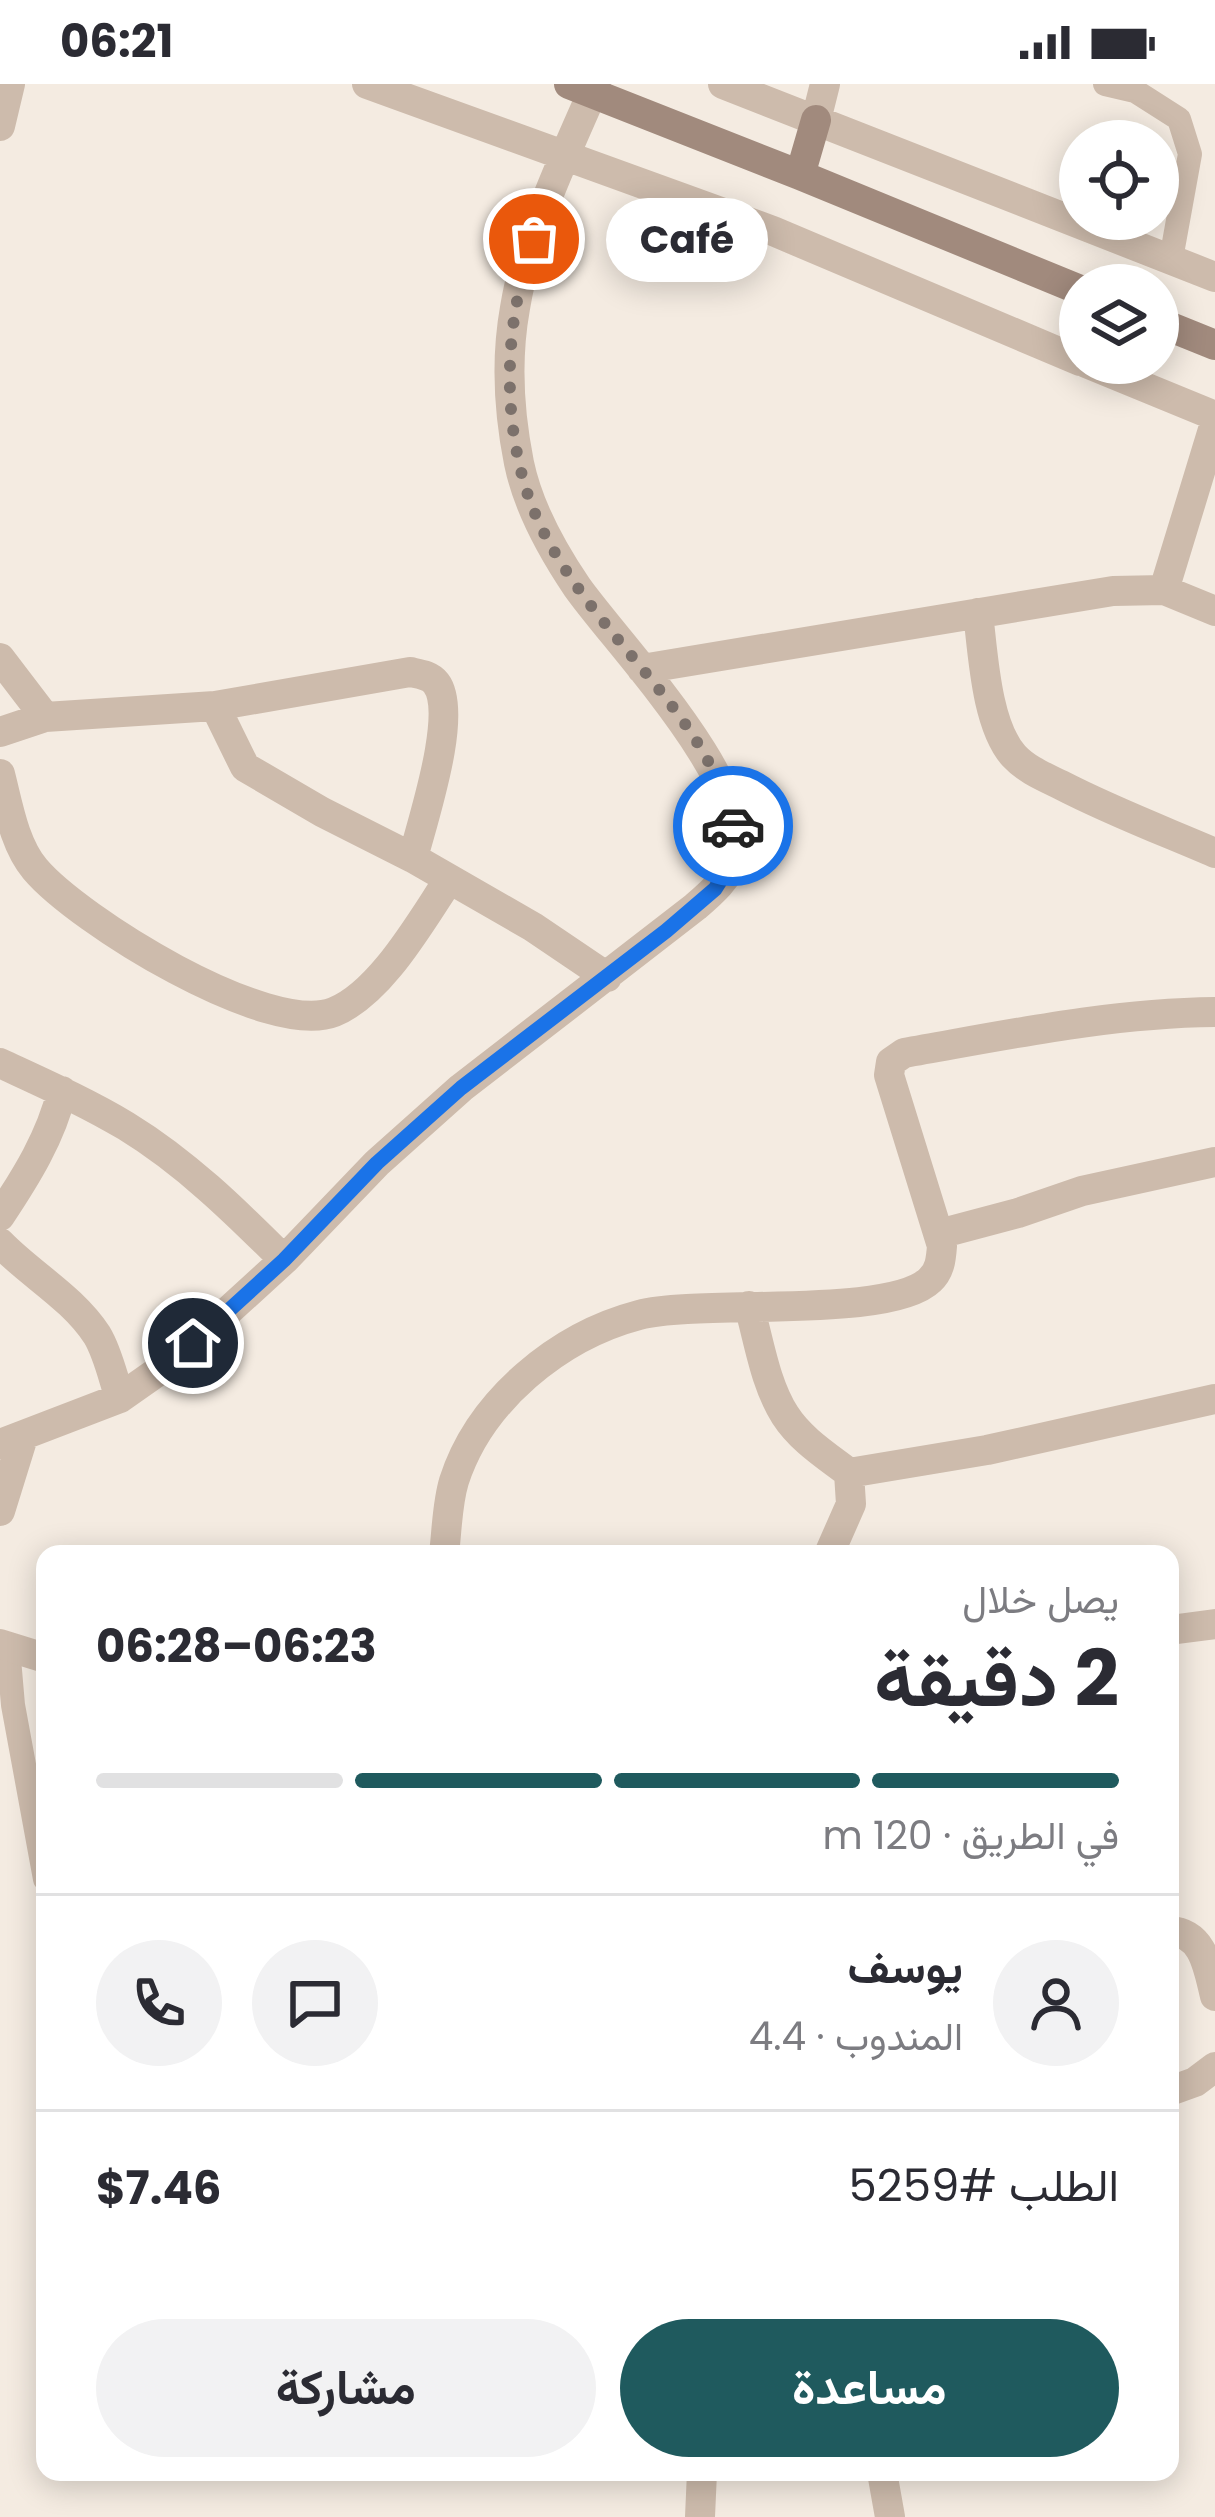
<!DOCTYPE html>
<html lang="ar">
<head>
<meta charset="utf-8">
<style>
  :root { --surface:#fff; --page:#f2f2f3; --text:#2b2b33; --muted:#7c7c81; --line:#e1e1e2; --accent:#1f5a5e }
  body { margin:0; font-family:Poppins,Vazirmatn,sans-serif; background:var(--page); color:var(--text); direction:rtl; height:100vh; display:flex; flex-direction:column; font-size:45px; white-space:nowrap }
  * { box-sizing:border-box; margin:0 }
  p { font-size:39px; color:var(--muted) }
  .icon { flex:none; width:66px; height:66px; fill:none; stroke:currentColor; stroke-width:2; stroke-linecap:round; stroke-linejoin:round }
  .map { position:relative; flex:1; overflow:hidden; direction:ltr }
  .panel { position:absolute; left:36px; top:1461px; width:1143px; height:936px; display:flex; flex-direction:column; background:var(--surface); border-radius:24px; box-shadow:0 6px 30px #0003; direction:rtl }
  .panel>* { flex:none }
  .controls { position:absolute; left:1059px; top:36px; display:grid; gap:24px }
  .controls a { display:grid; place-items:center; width:120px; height:120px; border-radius:50%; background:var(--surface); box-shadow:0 6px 30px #0003; font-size:60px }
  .pin { position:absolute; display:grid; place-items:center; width:102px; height:102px; color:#fff; margin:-51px; border:6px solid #fff; border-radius:50%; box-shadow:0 3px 12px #0007 }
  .courier { position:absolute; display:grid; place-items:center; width:120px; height:120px; margin:-60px; border:9px solid #1a73e8; border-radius:50%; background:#fff; color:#222; box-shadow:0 3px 15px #0007 }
  .bubble { position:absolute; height:84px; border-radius:42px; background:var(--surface); box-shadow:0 6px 30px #0003; font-size:39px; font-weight:700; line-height:84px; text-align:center; direction:rtl }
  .head em { font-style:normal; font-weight:700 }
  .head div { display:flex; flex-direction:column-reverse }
  .head { display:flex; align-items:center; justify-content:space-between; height:204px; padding:0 60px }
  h1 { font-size:78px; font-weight:700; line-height:90px }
  .bar { display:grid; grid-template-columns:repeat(4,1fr); gap:18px 12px; align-content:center; height:144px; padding:0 60px }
  .bar i { height:15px; border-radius:9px; background:var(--line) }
  .bar .selected { background:var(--accent) }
  .bar p { grid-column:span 4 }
  .line { display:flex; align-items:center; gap:30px; padding:0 60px; border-top:3px solid var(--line) }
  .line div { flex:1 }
  .round { display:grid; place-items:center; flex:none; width:126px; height:126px; border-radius:63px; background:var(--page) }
  .primary-button { display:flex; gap:24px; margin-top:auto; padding:24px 60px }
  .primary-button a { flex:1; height:138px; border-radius:72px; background:var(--accent); color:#fff; font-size:48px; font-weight:700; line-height:138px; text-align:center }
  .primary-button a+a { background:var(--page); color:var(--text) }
  .status { display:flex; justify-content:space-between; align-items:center; height:84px; padding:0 60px; background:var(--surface); direction:ltr }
  .status svg { height:33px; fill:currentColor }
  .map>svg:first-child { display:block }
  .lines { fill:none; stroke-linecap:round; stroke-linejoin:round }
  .lane { stroke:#cdbbac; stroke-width:24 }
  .street { stroke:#cdbbac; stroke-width:30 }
  .secondary { stroke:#a18a7d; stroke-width:30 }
  .done { stroke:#7c716b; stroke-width:12; stroke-dasharray:0 21.6 }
  .route { stroke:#1a73e8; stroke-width:15 }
</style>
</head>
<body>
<div class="status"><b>06:21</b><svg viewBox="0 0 49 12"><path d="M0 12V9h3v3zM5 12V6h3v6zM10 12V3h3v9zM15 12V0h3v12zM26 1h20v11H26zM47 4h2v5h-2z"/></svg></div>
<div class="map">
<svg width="1215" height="2433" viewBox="0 0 1215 2433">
  <rect width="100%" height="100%" fill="#f4ebe1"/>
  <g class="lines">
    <path class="lane" d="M1105 0 1135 7 1179 35 1190 70 1171 175
      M8 1563 13 1621 45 1795"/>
    <path class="street" d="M367 0 773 147 1080 277
      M723 0 1215 193
      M816 36 825 0
      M0 42 10 0
      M1086 279 1215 332
      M1164 506 1215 339
      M978 529C983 569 986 641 1014 672 1027 686 1045 693 1061 701 1111 727 1164 747 1215 769
      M0 574 45 633 0 648
      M642 585 1113 507 1164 506 1215 527
      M215 622 410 588C419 590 430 591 436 599 459 629 422 738 413 774
      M45 633 215 622 245 683 322 728 413 774 533 843 607 893
      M0 690C8 721 14 760 35 785 78 836 268 954 334 928 381 909 421 837 448 797
      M0 979C43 999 86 1018 126 1042 185 1078 235 1127 284 1176
      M0 1132C26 1093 51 1053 62 1007
      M939 1150 1018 1129 1082 1107 1215 1078
      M0 1159C31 1191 72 1213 97 1251 108 1269 113 1294 120 1314
      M749 1222C759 1257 765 1300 785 1331 801 1356 827 1372 849 1389L851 1420 829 1470
      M0 1360 120 1314 157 1288 193 1259 284 1176 377 1079 461 1004 695 823C710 810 729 794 735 774 755 701 618 561 577 503 552 466 528 423 519 379 509 329 506 274 515 224 527 149 566 70 596 0
      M849 1389 987 1366 1215 1315
      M0 1427 23 1353
      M444 1470C447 1446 447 1420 454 1397 480 1316 559 1252 639 1231 702 1215 890 1235 930 1196 940 1187 941 1175 942 1162L889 991 891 978 904 969C1007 951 1110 929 1215 928
      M1170 1546 1215 1540
      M0 1560 45 1574
      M1170 1847C1204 1849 1208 1884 1215 1912
      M1170 2007 1195 1998 1215 1983
      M882 2388 890 2433
      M700 2433 702 2388"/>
    <path class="secondary" d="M569 0 800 91 1080 206
      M800 91 816 36
      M1158 238 1215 261"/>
  </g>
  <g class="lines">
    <path class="done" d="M534 155C504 237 501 335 530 417 547 463 577 505 607 542 656 603 716 664 733 742"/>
    <path class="route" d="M193 1259 284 1176 377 1079 461 1004 666 847 715 805 736 772 737 758 733 742"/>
  </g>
</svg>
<div class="controls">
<a><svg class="icon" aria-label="locate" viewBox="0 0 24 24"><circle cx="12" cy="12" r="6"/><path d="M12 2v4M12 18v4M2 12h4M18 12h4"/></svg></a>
<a><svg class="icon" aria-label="layers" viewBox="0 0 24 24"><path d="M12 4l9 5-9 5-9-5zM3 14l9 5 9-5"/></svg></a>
</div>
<div class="pin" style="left:534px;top:155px;background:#ea580c"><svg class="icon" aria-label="bag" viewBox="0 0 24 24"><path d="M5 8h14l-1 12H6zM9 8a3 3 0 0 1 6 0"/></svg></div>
<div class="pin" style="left:193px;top:1259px;background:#1f2937"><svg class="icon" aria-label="home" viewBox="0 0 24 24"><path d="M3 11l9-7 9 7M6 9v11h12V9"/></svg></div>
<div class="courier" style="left:733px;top:742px"><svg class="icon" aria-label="car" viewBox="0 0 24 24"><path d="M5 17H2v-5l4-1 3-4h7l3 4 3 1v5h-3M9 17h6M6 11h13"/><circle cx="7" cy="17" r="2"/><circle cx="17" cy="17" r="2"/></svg></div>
<div class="bubble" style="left:606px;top:114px;width:162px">Café</div>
<section class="panel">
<div class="head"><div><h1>2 دقيقة</h1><p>يصل خلال</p></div><em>06:23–06:28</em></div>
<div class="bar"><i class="selected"></i><i class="selected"></i><i class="selected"></i><i></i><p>في الطريق · 120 m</p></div>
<div class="line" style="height:216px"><a class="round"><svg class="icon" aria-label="person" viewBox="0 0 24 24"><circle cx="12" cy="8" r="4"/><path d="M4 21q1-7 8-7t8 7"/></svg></a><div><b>يوسف</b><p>المندوب · 4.4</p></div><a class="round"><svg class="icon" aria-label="chat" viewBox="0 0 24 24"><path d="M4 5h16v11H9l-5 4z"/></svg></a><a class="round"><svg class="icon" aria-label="phone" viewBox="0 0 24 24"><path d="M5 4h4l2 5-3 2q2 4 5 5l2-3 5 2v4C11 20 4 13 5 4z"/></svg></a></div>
<div class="line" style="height:156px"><div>الطلب #5259</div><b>$7.46</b></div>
<div class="primary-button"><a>مساعدة</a><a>مشاركة</a></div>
</section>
</div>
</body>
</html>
